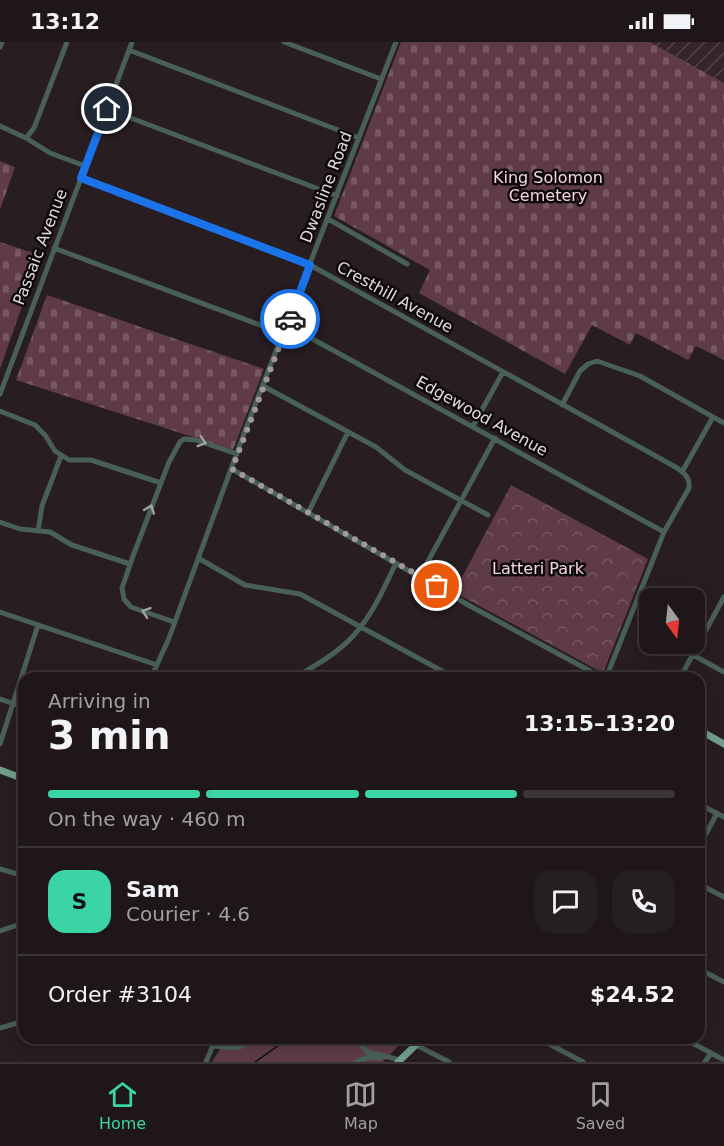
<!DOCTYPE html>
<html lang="en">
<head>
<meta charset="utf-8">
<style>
  :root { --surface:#1e1619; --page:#261f22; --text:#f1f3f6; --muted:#a19fa2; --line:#3c3538; --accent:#3bd4a4 }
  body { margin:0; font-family:"DejaVu Sans",sans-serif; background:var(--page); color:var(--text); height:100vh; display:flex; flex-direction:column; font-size:22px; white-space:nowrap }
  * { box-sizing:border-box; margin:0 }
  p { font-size:20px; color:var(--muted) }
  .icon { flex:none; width:33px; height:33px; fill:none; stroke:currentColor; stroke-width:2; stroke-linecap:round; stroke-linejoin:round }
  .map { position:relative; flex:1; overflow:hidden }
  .details { position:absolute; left:18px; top:630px; width:687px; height:372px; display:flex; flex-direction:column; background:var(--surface); border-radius:18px; box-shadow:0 3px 15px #0003,0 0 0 2px var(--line) }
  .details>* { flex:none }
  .needle { width:39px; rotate:165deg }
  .buttons { position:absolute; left:639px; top:546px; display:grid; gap:12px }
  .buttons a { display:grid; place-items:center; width:66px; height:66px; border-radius:12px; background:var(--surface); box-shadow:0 3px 15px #0003,0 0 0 2px var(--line); font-size:30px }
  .pin { position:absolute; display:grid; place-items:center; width:51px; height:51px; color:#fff; margin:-26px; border:3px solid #fff; border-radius:50%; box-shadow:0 2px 6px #0007 }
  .courier { position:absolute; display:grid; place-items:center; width:60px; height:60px; margin:-30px; border:4px solid #1a73e8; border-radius:50%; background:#fff; color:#222; box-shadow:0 2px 8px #0007 }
  .head em { font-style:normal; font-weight:600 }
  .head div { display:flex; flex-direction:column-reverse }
  .head { display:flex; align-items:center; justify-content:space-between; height:102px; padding:0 30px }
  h1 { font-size:39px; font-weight:600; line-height:45px }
  .bar { display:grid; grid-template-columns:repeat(4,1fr); gap:9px 6px; align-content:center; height:72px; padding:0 30px }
  .bar i { height:8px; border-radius:4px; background:var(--line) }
  .bar .selected { background:var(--accent) }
  .bar p { grid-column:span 4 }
  .line { display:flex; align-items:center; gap:15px; padding:0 30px; border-top:2px solid var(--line) }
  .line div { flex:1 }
  .round { display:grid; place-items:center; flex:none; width:63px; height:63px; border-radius:18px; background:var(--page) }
  .status { display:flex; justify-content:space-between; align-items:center; height:42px; padding:0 30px; background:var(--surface); direction:ltr }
  .status svg { height:16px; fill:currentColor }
  .tab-bar { display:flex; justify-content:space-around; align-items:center; height:84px; border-top:2px solid var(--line); background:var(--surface); font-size:16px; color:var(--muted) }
  .tab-bar a { display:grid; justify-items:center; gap:3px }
  .tab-bar .selected { color:var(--accent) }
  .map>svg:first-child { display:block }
  .industrial { fill:url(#industrial-furrows) }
  .grass { fill:#5f3b49 }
  .cemetery { fill:url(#cemetery-stones) }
  .park { fill:url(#park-crowns) }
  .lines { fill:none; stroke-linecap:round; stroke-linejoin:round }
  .stream { stroke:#02100a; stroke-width:1.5 }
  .minor { stroke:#496056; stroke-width:5 }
  .major { stroke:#709f8c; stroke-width:7 }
  .oneway { stroke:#9da3a0 }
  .done { stroke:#a0989b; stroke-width:6; stroke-dasharray:0 10.8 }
  .route { stroke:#1a73e8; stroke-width:8 }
  .labels { text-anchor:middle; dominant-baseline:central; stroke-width:5; stroke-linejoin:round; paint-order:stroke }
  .park-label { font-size:16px; fill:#f6d5e0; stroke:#0d090a }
  .street-label { font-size:16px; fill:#e1dadc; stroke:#0d090a }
</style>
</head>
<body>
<div class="status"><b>13:12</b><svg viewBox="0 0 49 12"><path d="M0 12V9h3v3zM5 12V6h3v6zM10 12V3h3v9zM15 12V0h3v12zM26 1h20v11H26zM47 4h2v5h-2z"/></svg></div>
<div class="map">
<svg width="724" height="1020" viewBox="0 0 724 1020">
  <defs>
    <pattern id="industrial-furrows" width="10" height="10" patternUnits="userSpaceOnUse" patternTransform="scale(1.5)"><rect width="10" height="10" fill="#35242a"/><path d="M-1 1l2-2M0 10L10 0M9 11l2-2" fill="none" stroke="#524348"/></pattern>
    <pattern id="cemetery-stones" width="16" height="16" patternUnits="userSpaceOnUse" patternTransform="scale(1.5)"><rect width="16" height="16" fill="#5f3b49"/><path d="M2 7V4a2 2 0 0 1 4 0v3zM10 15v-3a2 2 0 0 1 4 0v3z" fill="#765763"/></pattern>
    <pattern id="park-crowns" width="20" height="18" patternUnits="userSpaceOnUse" patternTransform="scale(1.5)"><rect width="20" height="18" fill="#5f3b49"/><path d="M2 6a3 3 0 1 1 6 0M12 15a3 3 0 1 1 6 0" fill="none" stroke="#765763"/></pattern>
  </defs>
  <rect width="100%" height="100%" fill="#281d21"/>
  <path class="industrial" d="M650 0H724V41Z"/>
  <path class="grass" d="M253 996H383L398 1004 383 1020H212L220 1007 240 1005Z"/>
  <path class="cemetery" d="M401 0H650L724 41V318L696 304 688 318 636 291 630 303 592 283 565 332 419 251 430 228 334 174Z
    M0 119 15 125 0 168Z
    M0 200 40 213 0 327Z
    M47 253 264 327 233 408 16 338Z"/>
  <path class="park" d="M511 443 648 517 603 631 454 550Z"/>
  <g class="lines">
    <path class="stream" d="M255 1020 289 996"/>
    <path class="minor" d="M284 0 381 37
      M0 5 2 0
      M129 8 359 96
      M107 67 337 154
      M0 84 26 96 50 111 85 124
      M26 96 34 86 67 0
      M81 136 310 223 663 418C674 425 691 430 689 446L664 490 606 636
      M328 177 407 222
      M54 206 284 292
      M287 283 664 490
      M263 344 376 405 405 428 488 473
      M0 352 132 0
      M562 363 580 329 588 322 597 319 640 334 724 381
      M0 369 35 383 45 393 55 409 69 418H91L161 441
      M473 384 503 330
      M232 427 470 564 603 636
      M682 430 713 375
      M308 471 348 390
      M0 480 20 487 50 490 72 503 130 522
      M38 489 42 464 61 414
      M198 516 245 543 300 552 455 636
      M420 534 495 396
      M0 570 157 623
      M174 580 131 565 124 557 122 546 133 514 169 420 180 400 184 397 196 398 237 412
      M693 613 724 630
      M151 636 169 596 246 386 396 0
      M294 636C315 624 338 611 354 593 373 572 384 546 396 521
      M680 636 724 555
      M0 657 24 665
      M0 702 38 583
      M699 762 724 775
      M699 805 717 771
      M0 827 24 834
      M699 842 724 855
      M0 889 24 881
      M699 927 724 940
      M0 986 24 979
      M353 996 368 1010 400 1018
      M538 996 583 1020
      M683 996 724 1018
      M416 1003 449 1020
      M213 1004 237 1006 261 996
      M206 1020 216 996
      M356 1020 368 1015 380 1016
      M705 1020 711 1011"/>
    <path class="major" d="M699 688 724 702
      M0 728 24 737
      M398 1020 423 996"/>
  </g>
  <defs><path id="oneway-chevron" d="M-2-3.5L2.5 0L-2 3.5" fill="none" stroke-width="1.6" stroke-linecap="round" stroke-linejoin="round" transform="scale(1.5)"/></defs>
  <g class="oneway">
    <use href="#oneway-chevron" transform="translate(202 400) rotate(18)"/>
    <use href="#oneway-chevron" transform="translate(150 467) rotate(-69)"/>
    <use href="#oneway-chevron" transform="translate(146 570) rotate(-161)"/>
  </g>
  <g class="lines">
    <path class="done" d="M290 277 232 427 437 544"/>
    <path class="route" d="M107 67 81 136 310 223 290 277"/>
  </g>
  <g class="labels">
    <g class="park-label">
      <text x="548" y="135">King Solomon<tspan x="548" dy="18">Cemetery</tspan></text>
      <text x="538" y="526">Latteri Park</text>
    </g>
    <g class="street-label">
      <text transform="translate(326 145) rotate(-69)">Dwasline Road</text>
      <text transform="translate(40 205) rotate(-69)">Passaic Avenue</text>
      <text transform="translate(395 255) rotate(29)">Cresthill Avenue</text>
      <text transform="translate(482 374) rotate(29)">Edgewood Avenue</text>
    </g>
  </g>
</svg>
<div class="buttons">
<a><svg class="needle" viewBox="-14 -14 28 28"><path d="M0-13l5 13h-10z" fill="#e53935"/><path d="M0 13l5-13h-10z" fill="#a19fa2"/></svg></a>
</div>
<div class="pin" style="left:437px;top:544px;background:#ea580c"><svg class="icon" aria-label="bag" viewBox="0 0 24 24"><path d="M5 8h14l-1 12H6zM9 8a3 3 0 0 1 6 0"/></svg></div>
<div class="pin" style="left:107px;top:67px;background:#1f2937"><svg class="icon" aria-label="home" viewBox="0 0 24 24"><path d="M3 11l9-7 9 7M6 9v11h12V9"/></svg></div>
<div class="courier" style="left:290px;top:277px"><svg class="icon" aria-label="car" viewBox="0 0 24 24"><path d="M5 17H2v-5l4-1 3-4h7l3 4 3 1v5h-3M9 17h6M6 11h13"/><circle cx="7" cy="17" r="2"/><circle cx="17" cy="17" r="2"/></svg></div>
<section class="details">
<div class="head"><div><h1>3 min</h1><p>Arriving in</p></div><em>13:15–13:20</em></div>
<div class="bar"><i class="selected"></i><i class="selected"></i><i class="selected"></i><i></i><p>On the way · 460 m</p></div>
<div class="line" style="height:108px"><b class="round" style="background:var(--accent);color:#111">S</b><div><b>Sam</b><p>Courier · 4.6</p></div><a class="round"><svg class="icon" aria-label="chat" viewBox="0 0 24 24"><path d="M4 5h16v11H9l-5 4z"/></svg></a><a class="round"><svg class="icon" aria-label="phone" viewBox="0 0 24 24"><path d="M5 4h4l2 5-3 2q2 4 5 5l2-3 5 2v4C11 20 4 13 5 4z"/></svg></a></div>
<div class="line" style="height:78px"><div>Order #3104</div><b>$24.52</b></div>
</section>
</div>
<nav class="tab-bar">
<a class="selected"><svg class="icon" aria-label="home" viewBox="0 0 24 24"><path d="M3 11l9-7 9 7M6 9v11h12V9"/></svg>Home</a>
<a><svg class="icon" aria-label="map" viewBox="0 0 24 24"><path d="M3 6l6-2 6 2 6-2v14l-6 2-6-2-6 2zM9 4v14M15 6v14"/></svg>Map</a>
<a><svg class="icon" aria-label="saved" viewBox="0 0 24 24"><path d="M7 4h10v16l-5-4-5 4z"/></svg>Saved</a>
</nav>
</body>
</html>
